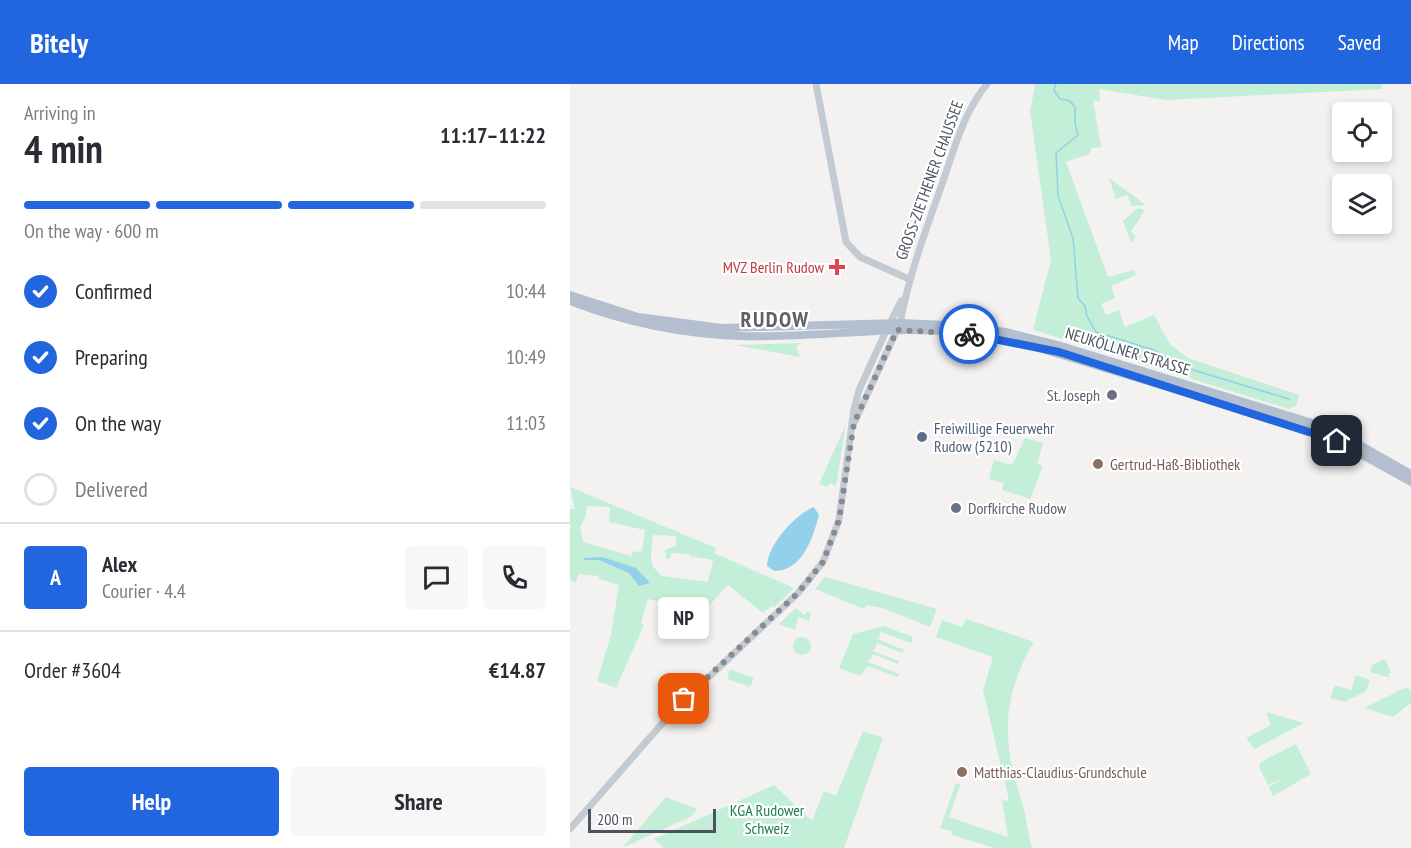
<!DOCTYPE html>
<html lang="en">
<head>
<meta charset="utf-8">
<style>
  :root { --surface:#fff; --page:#f7f7f7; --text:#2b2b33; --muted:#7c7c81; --line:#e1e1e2; --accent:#2166de }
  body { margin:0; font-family:"PT Sans Narrow",sans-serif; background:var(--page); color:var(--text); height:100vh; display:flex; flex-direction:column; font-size:22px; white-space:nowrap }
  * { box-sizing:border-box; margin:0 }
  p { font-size:20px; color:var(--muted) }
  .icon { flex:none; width:33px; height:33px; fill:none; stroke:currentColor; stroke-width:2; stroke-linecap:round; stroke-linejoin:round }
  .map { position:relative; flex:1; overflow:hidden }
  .panel { display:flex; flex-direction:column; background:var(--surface); width:570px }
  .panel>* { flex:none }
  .controls { position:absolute; left:762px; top:18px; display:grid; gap:12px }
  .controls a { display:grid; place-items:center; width:60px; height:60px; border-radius:6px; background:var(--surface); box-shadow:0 3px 9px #0003; font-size:30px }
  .scale { position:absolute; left:18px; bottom:15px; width:128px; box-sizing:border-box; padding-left:6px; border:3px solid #4a535e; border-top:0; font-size:16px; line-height:21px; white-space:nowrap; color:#4a535e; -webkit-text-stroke:4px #fff; paint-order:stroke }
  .pin { position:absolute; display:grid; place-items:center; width:51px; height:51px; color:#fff; margin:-26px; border-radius:12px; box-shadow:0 3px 9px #0006 }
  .courier { position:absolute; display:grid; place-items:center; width:60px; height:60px; margin:-30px; border:4px solid #2166de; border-radius:50%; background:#fff; color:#222; box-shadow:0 2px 8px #0007 }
  .bubble { position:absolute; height:42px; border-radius:6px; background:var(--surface); box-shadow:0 3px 9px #0003; font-size:20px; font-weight:600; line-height:42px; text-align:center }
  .headline em { font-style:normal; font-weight:600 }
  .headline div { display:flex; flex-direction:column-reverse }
  .headline { display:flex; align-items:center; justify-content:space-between; height:102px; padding:0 24px }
  h1 { font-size:39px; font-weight:600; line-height:45px }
  .bar { display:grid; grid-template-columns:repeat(4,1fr); gap:9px 6px; align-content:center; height:72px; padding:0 24px }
  .bar i { height:8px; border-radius:4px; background:var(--line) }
  .bar .active { background:var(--accent) }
  .bar p { grid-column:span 4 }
  .line { display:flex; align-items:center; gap:15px; padding:0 24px; border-top:2px solid var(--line) }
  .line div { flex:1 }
  .round { display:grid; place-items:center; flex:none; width:63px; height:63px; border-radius:6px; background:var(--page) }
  ol { padding:0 24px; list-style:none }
  li { display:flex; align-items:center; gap:18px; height:66px }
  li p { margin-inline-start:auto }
  li .icon { padding:6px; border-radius:50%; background:var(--accent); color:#fff; stroke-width:4 }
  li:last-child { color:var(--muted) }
  li i { width:33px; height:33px; border:3px solid var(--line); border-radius:50% }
  .cta { display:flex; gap:12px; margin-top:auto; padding:12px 24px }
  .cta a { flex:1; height:69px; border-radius:6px; background:var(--accent); color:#fff; font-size:24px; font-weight:600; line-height:69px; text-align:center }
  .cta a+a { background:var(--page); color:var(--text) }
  header { display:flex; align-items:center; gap:36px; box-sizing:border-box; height:84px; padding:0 30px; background:var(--accent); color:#fff }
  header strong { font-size:28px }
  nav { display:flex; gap:33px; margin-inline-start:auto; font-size:21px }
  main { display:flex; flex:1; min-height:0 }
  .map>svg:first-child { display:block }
  .green { fill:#c3eed7; fill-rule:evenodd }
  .water { fill:#92d1e9 }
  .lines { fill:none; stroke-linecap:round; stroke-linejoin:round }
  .stream { stroke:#92d1e9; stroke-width:1.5 }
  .minor { stroke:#c3cad2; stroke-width:7 }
  .major { stroke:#b3bfce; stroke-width:8 }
  .done { stroke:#868b91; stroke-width:6; stroke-dasharray:0 10.8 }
  .route { stroke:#2166de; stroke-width:8 }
  .health-dot { fill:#e0444e; stroke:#fff; stroke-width:2 }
  .worship-dot { fill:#6b7280; stroke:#fff; stroke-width:2 }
  .service-dot { fill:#5c6f8a; stroke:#fff; stroke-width:2 }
  .education-dot { fill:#8d6e63; stroke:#fff; stroke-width:2 }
  .labels { text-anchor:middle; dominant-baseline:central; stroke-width:4.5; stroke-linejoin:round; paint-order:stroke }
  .street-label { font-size:16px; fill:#4a535e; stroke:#fff }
  .health-label { font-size:16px; fill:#be3a42; stroke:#fff; text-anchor:end }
  .worship-label { font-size:16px; fill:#5b616d; stroke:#fff; text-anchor:end }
  .service-label { font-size:16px; fill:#4e5e75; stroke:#fff; text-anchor:start }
  .education-label { font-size:16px; fill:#785e54; stroke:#fff; text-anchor:start }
  .park-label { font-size:16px; fill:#1c7e54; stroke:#fff }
  .district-label { font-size:22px; font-weight:bold; letter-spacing:1.5px; fill:#5e6166; stroke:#fff }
</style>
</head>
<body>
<header>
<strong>Bitely</strong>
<nav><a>Map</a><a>Directions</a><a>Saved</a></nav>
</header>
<main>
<section class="panel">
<div class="headline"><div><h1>4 min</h1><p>Arriving in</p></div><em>11:17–11:22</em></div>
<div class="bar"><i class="active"></i><i class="active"></i><i class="active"></i><i></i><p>On the way · 600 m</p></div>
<ol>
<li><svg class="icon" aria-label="check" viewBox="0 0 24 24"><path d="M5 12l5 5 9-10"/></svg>Confirmed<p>10:44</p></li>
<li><svg class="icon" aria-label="check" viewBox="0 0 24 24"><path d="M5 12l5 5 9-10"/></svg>Preparing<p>10:49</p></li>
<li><svg class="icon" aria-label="check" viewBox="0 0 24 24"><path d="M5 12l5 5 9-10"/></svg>On the way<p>11:03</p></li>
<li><i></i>Delivered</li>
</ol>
<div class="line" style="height:108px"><b class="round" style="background:var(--accent);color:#fff">A</b><div><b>Alex</b><p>Courier · 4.4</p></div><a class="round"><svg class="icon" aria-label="chat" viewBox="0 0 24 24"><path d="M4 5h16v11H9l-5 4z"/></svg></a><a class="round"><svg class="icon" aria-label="phone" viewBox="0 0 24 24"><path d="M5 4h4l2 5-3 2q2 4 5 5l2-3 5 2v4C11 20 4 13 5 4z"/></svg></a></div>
<div class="line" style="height:78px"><div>Order #3604</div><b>€14.87</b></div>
<div class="cta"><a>Help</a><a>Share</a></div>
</section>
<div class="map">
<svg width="841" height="764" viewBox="0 0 841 764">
  <rect width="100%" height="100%" fill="#f4f2f1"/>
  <path class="green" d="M462 0H812V5L596 16 529 5 530 18 523 15 531 63 522 64 519 70 496 78 538 193 564 186 566 191 541 202 545 214 531 220 536 231 549 226 555 243 584 231 600 260 618 274 729 311 726 322 719 325 463 246 481 176 460 27 465 2Z
    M539 94 576 121 561 122 558 111 546 115Z
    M568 124 575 126 561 148 566 152 561 159 553 137Z
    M232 259 226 262 230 273 165 261Z
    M276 340 266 402 260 399 258 403 249 400Z
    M455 354 473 359 467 380 473 382 460 415 432 406 434 399 419 395 424 376 442 381Z
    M0 403 146 464 144 469 224 504 204 524 202 522 193 529 158 501 135 526 78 515 71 539 74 541 46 604 27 597 41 551 49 501 29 495V492L8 490 6 499 0 496V425H5ZM17 422 40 423 39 438 75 446 72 467 63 468 61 472 13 458 10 443 16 432ZM83 451 106 452V462L95 466 96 475H100L101 469 120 470V472L143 476 138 498 92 492C76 480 82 468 83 451Z
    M255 493 367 525 360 543 313 524 296 521 294 525 245 505Z
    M226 524 235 531 237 528 241 529 239 537 228 533 225 546 211 541 209 540Z
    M396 535 464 558C431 613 432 659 452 718 457 733 457 749 462 764H425L382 751V747L370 744 386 699 390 701 379 733 438 753 432 716 438 717V712L413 606 423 573 366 553 372 536 392 543Z
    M314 542 343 553 341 559 311 548 309 554H305L334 566 332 569 307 559 304 566H300L329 577 328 580 303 570 300 576 296 577 329 590 327 593 298 582 290 592 269 584 283 550Z
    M223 562a9 9 0 1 1 18 0a9 9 0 1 1-18 0Z
    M815 575 821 589 818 590 820 594 800 588 802 581Z
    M160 585 184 594 180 603 157 595Z
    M786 591 800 596 796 607 775 618 760 614 765 601 781 606Z
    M837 603 841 608V619L823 633 794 624Z
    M696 628 734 639 684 665 676 654 701 641Z
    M293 647 313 654 274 764H94L84 755 204 701 242 737 254 707 266 712Z
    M726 660 741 690 703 712 699 703 714 694 698 701 689 683 691 678Z
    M96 713 127 725 122 732 52 764Z"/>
  <path class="water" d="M244 423 249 431C243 453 233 487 204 487L197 482C198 461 224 431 244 423Z
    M32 473 66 484 80 499 69 502 59 489 29 476H14V474Z"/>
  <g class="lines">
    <path class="stream" d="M486 0 484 6 490 15 500 17 505 23V40L508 51 486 69 488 112 503 154 508 214 515 222 517 232 526 248 584 266 610 282 719 315"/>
    <path class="minor" d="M246 0 276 158 290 173 339 195
      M320 239 331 217
      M330 239C339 192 354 151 370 106 383 70 392 30 417 0
      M284 339 327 246
      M0 745 103 627 228 509 253 478 269 436 284 325 289 306 316 247"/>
    <path class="major" d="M0 211 68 233 152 244 330 239 377 241 436 248 491 262 739 338 781 356 841 390
      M0 217C54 238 112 250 170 252 225 254 280 247 335 246 373 245 411 251 449 258L745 348 778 363 841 398"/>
  </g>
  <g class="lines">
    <path class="done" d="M114 615 228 509 253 478 269 436 284 339 327 246 399 250"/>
    <path class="route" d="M399 250 489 268 767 357"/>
  </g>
  <path class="health-dot" d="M264 174h6v6h6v6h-6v6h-6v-6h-6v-6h6z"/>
  <g class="worship-dot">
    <circle cx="542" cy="311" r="6"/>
    <circle cx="386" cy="424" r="6"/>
  </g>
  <circle class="service-dot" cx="352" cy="353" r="6"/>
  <g class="education-dot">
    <circle cx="528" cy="380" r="6"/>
    <circle cx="392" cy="688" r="6"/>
  </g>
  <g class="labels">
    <g class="street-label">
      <text transform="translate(359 96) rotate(-70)">GROSS-ZIETHENER CHAUSSEE</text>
      <text transform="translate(558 267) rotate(17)">NEUKÖLLNER STRASSE</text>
    </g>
    <g class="health-label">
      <text x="254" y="183">MVZ Berlin Rudow</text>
    </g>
    <g class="worship-label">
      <text x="530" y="311">St. Joseph</text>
      <text x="398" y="424" text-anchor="start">Dorfkirche Rudow</text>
    </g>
    <g class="service-label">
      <text x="364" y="344">Freiwillige Feuerwehr<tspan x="364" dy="18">Rudow (5210)</tspan></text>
    </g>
    <g class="education-label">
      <text x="540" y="380">Gertrud-Haß-Bibliothek</text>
      <text x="404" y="688">Matthias-Claudius-Grundschule</text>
    </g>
    <g class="park-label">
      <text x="197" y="726">KGA Rudower<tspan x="197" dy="18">Schweiz</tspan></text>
    </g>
    <g class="district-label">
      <text x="205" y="235">RUDOW</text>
    </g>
  </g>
</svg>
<div class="controls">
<a><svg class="icon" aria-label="locate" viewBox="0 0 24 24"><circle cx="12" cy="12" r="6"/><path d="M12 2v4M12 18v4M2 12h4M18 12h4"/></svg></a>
<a><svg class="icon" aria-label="layers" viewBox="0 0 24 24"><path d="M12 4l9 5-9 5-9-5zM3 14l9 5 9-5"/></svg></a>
</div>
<div class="scale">200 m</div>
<div class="pin" style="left:114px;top:615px;background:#ea580c"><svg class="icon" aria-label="bag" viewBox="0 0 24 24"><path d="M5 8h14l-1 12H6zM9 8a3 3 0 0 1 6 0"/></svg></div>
<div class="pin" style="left:767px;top:357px;background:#1f2937"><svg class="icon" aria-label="home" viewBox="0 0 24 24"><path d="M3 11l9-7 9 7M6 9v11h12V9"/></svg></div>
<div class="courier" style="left:399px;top:250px"><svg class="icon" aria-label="bike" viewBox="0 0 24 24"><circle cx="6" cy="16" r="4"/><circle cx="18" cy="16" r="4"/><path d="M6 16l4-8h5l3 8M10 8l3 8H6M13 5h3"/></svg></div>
<div class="bubble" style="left:88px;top:513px;width:51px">NP</div>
</div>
</main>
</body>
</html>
